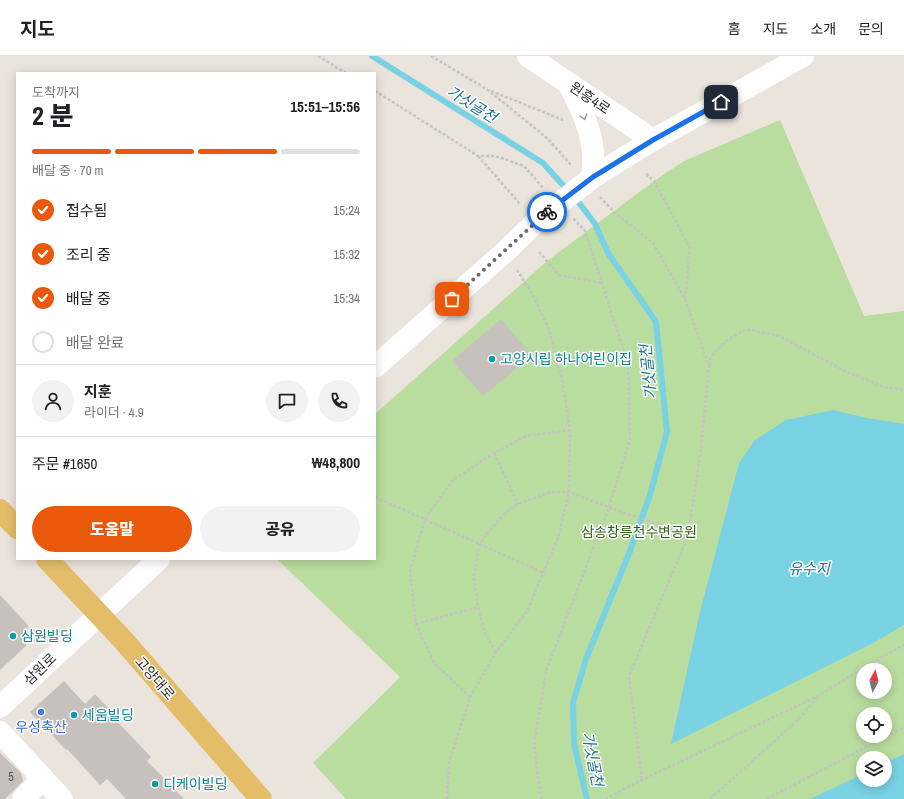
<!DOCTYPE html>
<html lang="ko">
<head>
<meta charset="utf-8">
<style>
  :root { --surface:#fff; --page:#f2f2f2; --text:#202124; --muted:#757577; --line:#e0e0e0; --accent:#ea580c }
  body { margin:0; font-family:"Archivo Narrow","Noto Sans KR",sans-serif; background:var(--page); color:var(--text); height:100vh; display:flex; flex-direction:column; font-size:15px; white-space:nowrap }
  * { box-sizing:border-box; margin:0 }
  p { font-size:13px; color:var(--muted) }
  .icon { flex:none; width:22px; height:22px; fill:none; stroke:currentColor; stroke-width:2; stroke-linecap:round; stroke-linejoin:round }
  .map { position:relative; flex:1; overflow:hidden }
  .side { position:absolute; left:16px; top:16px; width:360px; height:488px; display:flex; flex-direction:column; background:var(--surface); border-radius:0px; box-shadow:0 2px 10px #0003 }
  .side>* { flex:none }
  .needle { width:26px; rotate:7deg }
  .controls { position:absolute; left:856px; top:607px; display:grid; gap:8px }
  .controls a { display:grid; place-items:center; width:36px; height:36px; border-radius:50%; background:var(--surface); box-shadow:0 2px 10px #0003; font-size:20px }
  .pin { position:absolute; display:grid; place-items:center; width:34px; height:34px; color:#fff; margin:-17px; border-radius:8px; box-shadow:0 2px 6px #0006 }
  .courier { position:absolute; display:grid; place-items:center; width:40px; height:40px; margin:-20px; border:3px solid #1a73e8; border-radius:50%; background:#fff; color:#222; box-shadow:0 1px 5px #0007 }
  .headline em { font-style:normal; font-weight:800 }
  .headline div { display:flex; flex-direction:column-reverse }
  .headline { display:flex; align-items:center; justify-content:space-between; height:68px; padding:0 16px }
  h1 { font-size:26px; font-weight:800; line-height:30px }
  .bar { display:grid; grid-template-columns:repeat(4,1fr); gap:6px 4px; align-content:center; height:48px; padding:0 16px }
  .bar i { height:5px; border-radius:3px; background:var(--line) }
  .bar .active { background:var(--accent) }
  .bar p { grid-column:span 4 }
  .line { display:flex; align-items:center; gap:10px; padding:0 16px; border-top:1px solid var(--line) }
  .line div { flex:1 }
  .round { display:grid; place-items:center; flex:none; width:42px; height:42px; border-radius:21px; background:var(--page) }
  ol { padding:0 16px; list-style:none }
  li { display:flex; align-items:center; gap:12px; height:44px }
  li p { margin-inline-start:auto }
  li .icon { padding:4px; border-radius:50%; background:var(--accent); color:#fff; stroke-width:4 }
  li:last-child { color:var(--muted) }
  li i { width:22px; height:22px; border:2px solid var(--line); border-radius:50% }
  .primary-button { display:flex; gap:8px; margin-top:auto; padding:8px 16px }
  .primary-button a { flex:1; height:46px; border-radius:24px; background:var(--accent); color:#fff; font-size:16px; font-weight:800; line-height:46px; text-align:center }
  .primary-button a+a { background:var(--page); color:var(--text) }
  header { display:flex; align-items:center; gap:24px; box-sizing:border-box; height:56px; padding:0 20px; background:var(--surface); border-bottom:1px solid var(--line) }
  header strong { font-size:19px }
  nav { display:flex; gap:22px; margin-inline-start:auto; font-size:14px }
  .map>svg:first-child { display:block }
  .green { fill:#b9dd9e; fill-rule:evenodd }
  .water { fill:#79d1e4 }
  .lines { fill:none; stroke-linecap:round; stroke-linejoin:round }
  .stream { stroke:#79d1e4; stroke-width:6 }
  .building { fill:#c6c1bd }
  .path { stroke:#c3c3c3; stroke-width:2.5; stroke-dasharray:3 2; stroke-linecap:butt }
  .street { stroke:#fff; stroke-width:22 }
  .secondary { stroke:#fff; stroke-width:22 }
  .primary { stroke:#e4bd69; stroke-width:22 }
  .oneway { stroke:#9f9f9f }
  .done { stroke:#6e6b69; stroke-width:4; stroke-dasharray:0 7.2 }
  .route { stroke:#1a73e8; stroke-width:5 }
  .culture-dot { fill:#0f9aa8; stroke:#fff; stroke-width:1.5 }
  .shop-dot { fill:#3f7fe0; stroke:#fff; stroke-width:1.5 }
  .labels { text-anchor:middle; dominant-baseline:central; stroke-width:3; stroke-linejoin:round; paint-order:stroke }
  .number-label { font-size:12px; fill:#51504f }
  .street-label { font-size:14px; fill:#2a2a2a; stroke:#fff }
  .culture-label { font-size:14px; fill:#0d838f; stroke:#fff; text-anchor:start }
  .park-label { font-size:14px; fill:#336120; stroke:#fff }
  .shop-label { font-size:14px; fill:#366cbe; stroke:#fff }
  .water-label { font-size:15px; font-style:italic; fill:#19718f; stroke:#fff }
</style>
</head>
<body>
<header>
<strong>지도</strong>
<nav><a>홈</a><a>지도</a><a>소개</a><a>문의</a></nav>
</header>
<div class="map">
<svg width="904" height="743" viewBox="0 0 904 743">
  <rect width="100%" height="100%" fill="#ebe4dd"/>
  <path class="green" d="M780 64 864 260 904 255V743H346L313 707 400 621 277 503H375V358L547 205 654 125 684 105ZM863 614H885V636H863ZM863 658H885V680H863ZM863 702H885V724H863Z"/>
  <path class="water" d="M833 354 867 362 904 368V569L873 587 671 688 700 556 739 407 755 384 786 364Z
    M904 698V743H810L863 718V724H885V707Z"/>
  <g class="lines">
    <path class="stream" d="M372 0 543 107 580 148 595 168 608 197 656 266 667 376 650 439 630 495 586 603 573 647 574 688 587 743"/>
  </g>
  <path class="building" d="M501 263 532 300 483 340 452 305Z
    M0 539 28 569 26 590 0 614Z
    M64 625 85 648 95 638 117 662 116 664 151 701 147 705 184 743H126L107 723 100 729 67 693 66 694 30 656Z
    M0 697 21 717 23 725 5 743H0Z"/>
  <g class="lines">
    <path class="path" d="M318 0 346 17
      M431 0 488 34 548 83 571 109
      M375 35 478 100H496L524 110 544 133
      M491 35 563 64
      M478 100 521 149
      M646 118 654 125 690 192 685 243
      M600 141 614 156 653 187 685 243 709 310 701 393 688 480 629 620 642 724
      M539 196 559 219 602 227
      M709 309 711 300 726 285 746 273 779 280 847 316 885 331 904 334
      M494 397 518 448
      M375 441 544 517
      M416 568 478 551
      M496 596 485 577 478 551 474 523 479 488 503 459 518 448 550 436H569L621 456 662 469 688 480
      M470 641 434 607 416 568 410 516 425 463 452 425 494 397 526 380 570 374
      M447 743 449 707 470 641 496 596 527 555 558 482 569 436 570 374 562 323 549 274 532 237 517 214
      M541 743 534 690 546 615 609 451 630 383 628 308 585 175 573 162
      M605 743 642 724 818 640 876 604 904 589
      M710 743 798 664 817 642
      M767 743 904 671"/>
    <path class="street" d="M0 676 62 743
      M23 743 43 722"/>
    <path class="secondary" d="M528 0 653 84
      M569 29C580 49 591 73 593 96 593 105 593 113 593 121
      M375 311 507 194 537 165 593 121 653 84 803 0
      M0 651 159 503"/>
    <path class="primary" d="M0 454 17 472
      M47 503 124 585 261 743"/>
  </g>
  <defs><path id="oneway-chevron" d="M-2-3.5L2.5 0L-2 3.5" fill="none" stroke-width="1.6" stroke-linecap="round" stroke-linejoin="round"/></defs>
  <use class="oneway" href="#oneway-chevron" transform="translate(584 61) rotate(73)"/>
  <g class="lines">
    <path class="done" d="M452 243 547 156"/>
    <path class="route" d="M547 156 593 121 653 84 721 46"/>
  </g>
  <g class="culture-dot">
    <circle cx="492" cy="303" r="4"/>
    <circle cx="13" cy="580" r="4"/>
    <circle cx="74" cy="659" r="4"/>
    <circle cx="155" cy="728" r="4"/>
  </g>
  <circle class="shop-dot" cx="41" cy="656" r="4"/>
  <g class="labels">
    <g class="number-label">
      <text x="11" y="721">5</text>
    </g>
    <g class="street-label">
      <text transform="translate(590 42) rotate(34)">원흥4로</text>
      <text transform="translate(40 613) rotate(-44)">삼원로</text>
      <text transform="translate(155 622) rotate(49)">고양대로</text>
    </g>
    <g class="culture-label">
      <text x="500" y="303">고양시립 하나어린이집</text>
      <text x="21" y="580">삼원빌딩</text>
      <text x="82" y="659">세움빌딩</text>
      <text x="163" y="728">디케이빌딩</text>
    </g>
    <g class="park-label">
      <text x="639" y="476">삼송창릉천수변공원</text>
    </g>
    <g class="shop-label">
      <text x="41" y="671">우성축산</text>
    </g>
    <g class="water-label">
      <text transform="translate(472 48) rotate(32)">가싯골천</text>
      <text transform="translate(648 316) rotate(-96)">가싯골천</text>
      <text x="809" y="512">유수지</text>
      <text transform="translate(593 703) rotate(79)">가싯골천</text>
    </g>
  </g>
</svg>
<div class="controls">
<a><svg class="needle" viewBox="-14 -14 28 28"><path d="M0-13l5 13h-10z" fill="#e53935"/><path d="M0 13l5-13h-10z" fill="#757577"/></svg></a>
<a><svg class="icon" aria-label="locate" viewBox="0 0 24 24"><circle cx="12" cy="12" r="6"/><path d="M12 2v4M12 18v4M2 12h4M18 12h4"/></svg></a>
<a><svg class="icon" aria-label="layers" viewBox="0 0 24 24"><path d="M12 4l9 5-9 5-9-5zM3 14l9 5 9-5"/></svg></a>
</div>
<div class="pin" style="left:452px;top:243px;background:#ea580c"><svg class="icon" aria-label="bag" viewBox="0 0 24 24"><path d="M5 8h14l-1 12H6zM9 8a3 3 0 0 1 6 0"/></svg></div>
<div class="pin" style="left:721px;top:46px;background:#1f2937"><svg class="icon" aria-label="home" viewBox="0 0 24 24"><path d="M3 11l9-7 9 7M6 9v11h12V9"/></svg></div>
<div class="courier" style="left:547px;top:156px"><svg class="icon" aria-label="bike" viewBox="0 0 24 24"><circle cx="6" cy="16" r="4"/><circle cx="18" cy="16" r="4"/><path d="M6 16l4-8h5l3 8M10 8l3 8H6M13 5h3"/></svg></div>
<section class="side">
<div class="headline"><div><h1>2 분</h1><p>도착까지</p></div><em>15:51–15:56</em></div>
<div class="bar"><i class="active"></i><i class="active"></i><i class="active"></i><i></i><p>배달 중 · 70 m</p></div>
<ol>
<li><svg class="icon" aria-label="check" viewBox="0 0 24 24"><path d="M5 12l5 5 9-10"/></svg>접수됨<p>15:24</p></li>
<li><svg class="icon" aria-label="check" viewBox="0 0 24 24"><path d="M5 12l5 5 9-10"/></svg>조리 중<p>15:32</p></li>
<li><svg class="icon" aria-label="check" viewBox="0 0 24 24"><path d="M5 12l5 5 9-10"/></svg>배달 중<p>15:34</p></li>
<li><i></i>배달 완료</li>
</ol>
<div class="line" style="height:72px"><a class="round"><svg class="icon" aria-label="person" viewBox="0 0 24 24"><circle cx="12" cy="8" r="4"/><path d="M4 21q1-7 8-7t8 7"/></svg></a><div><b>지훈</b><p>라이더 · 4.9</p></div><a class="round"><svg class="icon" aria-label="chat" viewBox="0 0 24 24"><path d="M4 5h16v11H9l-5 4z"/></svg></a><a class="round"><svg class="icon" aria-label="phone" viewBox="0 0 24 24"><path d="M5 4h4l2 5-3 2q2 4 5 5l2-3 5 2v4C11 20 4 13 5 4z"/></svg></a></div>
<div class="line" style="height:52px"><div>주문 #1650</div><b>₩48,800</b></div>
<div class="primary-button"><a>도움말</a><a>공유</a></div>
</section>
</div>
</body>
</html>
